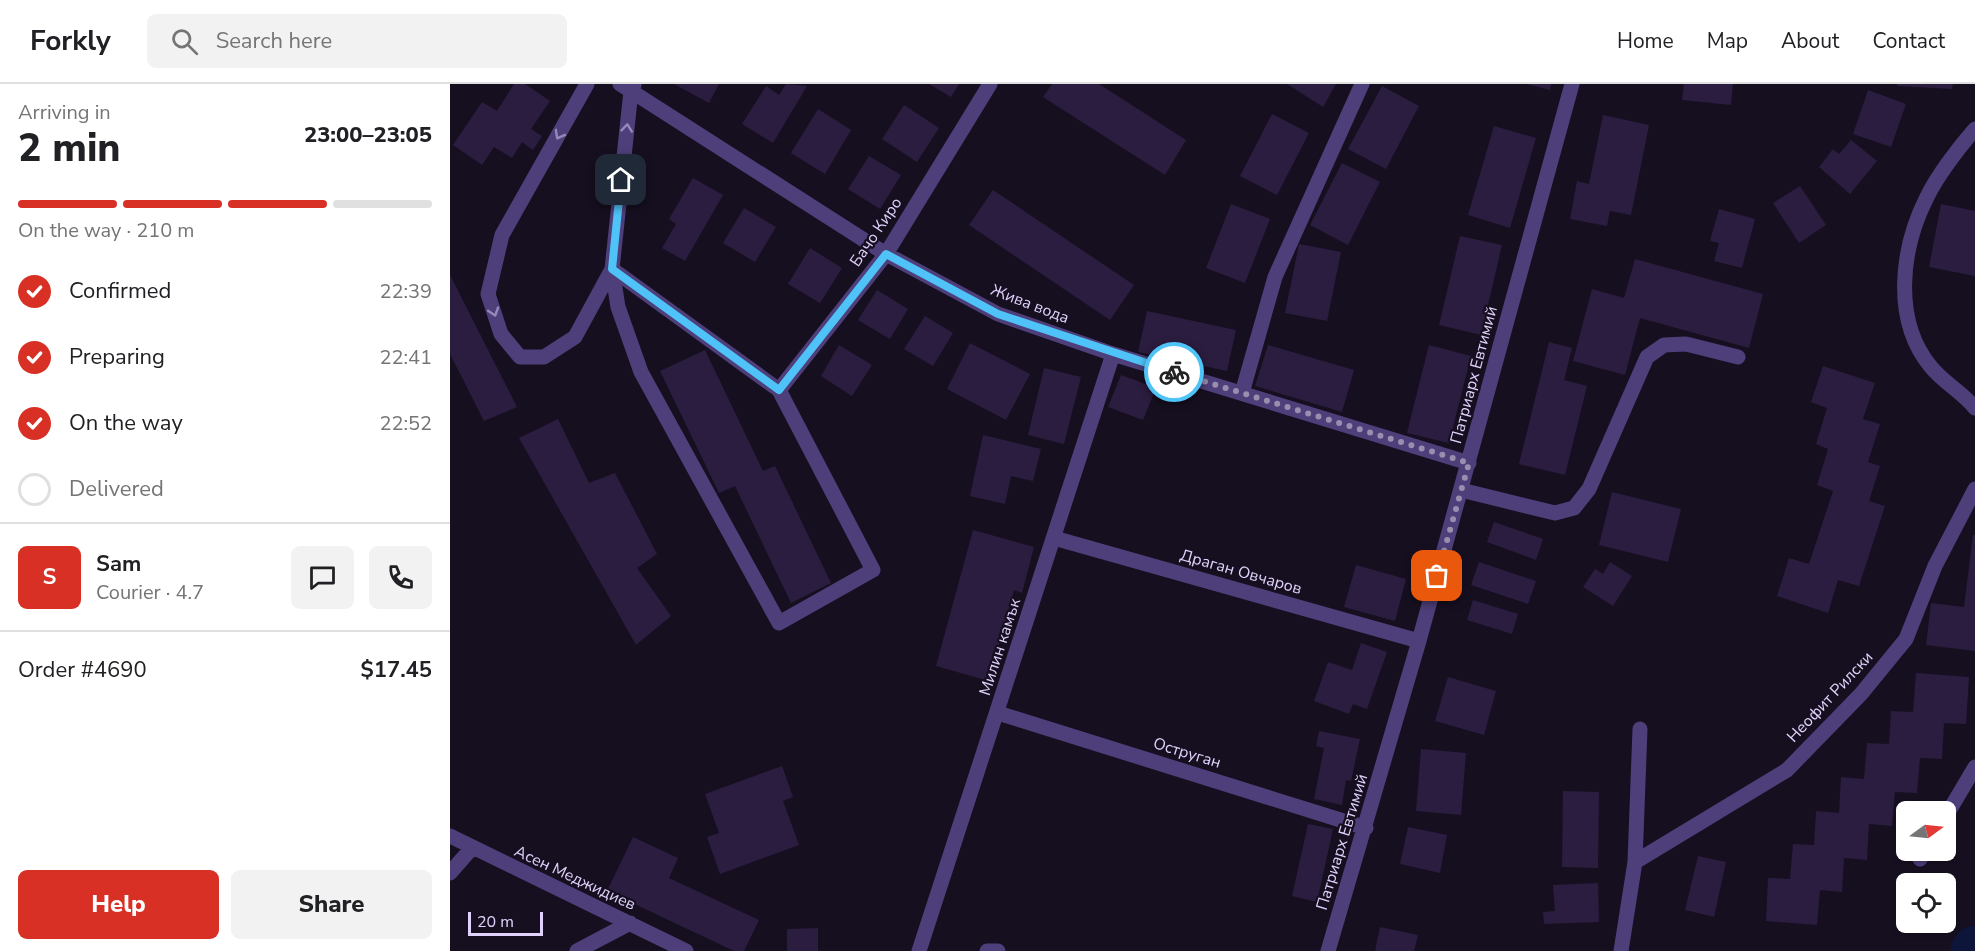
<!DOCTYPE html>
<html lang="en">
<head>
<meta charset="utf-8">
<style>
  :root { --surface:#fff; --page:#f2f2f2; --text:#202124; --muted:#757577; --line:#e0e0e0; --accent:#d93025 }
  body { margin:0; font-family:"Nunito Sans",sans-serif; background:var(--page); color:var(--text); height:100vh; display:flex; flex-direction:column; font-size:22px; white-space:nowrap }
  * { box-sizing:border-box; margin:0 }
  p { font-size:20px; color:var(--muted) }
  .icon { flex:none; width:33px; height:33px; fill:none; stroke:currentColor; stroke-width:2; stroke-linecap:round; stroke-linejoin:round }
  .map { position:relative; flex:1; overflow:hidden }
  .panel { display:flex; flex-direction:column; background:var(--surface); width:450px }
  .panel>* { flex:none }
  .needle { width:39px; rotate:75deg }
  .tools { position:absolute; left:1446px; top:717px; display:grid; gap:12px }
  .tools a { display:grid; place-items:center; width:60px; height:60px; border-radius:9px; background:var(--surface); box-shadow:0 2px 4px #0004; font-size:30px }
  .scale { position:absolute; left:18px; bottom:15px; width:75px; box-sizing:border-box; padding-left:6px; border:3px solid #e0d2fb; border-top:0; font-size:16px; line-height:21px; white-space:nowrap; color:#e0d2fb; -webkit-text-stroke:4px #160f20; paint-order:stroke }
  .pin { position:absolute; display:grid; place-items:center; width:51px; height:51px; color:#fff; margin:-26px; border-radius:12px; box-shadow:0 3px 9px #0006 }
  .courier { position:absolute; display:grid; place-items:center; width:60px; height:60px; margin:-30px; border:4px solid #4fc3f7; border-radius:50%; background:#fff; color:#222; box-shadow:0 2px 8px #0007 }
  .headline em { font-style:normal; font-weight:800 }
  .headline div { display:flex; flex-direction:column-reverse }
  .headline { display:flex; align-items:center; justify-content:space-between; height:102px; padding:0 18px }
  h1 { font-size:39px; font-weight:800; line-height:45px }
  .bar { display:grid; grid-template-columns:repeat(4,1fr); gap:9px 6px; align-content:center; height:72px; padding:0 18px }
  .bar i { height:8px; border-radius:4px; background:var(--line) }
  .bar .on { background:var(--accent) }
  .bar p { grid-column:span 4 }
  .line { display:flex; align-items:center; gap:15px; padding:0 18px; border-top:2px solid var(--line) }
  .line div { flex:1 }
  .round { display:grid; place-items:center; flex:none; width:63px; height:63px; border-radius:9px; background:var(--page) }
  ol { padding:0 18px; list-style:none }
  li { display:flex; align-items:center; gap:18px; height:66px }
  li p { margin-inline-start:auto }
  li .icon { padding:6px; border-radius:50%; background:var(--accent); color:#fff; stroke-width:4 }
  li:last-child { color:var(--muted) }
  li i { width:33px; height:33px; border:3px solid var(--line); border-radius:50% }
  .primary-button { display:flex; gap:12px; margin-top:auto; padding:12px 18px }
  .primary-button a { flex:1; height:69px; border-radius:9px; background:var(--accent); color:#fff; font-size:24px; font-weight:800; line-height:69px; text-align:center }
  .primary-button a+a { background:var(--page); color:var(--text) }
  header { display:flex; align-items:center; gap:36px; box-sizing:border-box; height:84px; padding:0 30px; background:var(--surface); border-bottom:2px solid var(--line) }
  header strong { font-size:28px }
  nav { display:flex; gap:33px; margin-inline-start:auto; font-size:21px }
  .search { width:420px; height:54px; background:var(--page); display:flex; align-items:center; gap:15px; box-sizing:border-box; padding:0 21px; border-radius:9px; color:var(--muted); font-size:22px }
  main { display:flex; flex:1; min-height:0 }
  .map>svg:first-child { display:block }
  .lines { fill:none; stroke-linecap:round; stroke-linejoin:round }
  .river { stroke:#0e153a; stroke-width:45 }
  .building { fill:#2b1d3f }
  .minor { stroke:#4e3f7a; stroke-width:15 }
  .oneway { stroke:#9788ba }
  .done { stroke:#998eae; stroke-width:6; stroke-dasharray:0 10.8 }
  .route { stroke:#4fc3f7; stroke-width:8 }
  .labels { text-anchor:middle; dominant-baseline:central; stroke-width:4.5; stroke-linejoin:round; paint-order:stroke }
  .street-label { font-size:16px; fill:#e0d2fb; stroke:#160f20 }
</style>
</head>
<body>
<header>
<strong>Forkly</strong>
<div class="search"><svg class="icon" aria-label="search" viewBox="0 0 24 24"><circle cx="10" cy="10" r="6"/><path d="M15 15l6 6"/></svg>Search here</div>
<nav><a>Home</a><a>Map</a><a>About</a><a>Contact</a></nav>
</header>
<main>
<section class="panel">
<div class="headline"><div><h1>2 min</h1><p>Arriving in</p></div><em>23:00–23:05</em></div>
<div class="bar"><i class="on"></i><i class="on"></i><i class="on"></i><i></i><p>On the way · 210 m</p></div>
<ol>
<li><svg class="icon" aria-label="check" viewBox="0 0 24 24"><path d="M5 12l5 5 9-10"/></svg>Confirmed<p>22:39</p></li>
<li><svg class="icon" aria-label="check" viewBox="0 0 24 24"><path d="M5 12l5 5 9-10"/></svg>Preparing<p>22:41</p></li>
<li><svg class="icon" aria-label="check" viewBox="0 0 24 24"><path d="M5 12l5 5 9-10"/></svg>On the way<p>22:52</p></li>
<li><i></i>Delivered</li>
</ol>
<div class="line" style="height:108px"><b class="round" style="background:var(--accent);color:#fff">S</b><div><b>Sam</b><p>Courier · 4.7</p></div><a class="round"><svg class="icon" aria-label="chat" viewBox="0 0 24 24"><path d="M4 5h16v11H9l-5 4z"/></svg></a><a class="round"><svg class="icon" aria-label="phone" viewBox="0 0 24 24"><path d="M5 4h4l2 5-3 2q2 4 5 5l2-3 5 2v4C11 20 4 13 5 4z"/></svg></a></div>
<div class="line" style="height:78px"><div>Order #4690</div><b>$17.45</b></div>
<div class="primary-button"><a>Help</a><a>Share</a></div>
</section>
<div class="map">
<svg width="1525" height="867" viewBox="0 0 1525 867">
  <rect width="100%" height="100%" fill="#160f20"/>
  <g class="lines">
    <path class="river" d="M1523 867 1525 864"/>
  </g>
  <path class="building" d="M64 0H75L100 17 81 45 92 52 83 66 72 58 62 74 44 63 32 81 3 61 32 18 47 27Z
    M224 0H269L259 19Z
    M336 0 357 2 323 59 292 40 316 2 329 11Z
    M479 0H509L501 13Z
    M602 0H649L736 56 715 91 593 13Z
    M837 0H886L873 23Z
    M1077 0H1101L1100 6Z
    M1234 0H1283L1281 21 1232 16Z
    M1447 0H1503L1502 5 1447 2Z
    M932 2 969 22 936 85 898 65Z
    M1418 6 1456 20 1441 63 1403 50Z
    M454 21 489 44 467 78 432 55Z
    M368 25 401 46 375 90 341 69Z
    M822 30 859 49 827 111 790 92Z
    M1153 31 1199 41 1181 131 1160 127 1157 142 1120 135 1127 97 1139 100Z
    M1044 42 1086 54 1060 144 1018 131Z
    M1401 56 1427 77 1400 110 1369 83 1383 65 1389 70Z
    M419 72 451 91 430 125 398 105Z
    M892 79 930 98 898 161 860 141Z
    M243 94 273 111 235 177 212 164 226 140 219 135Z
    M1350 102 1376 141 1349 159 1323 119Z
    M543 106 684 201 660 236 519 141Z
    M781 120 820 135 795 199 756 184Z
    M1491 120 1525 127V192L1479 183Z
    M294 124 326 143 305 178 273 159Z
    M1269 125 1305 135 1292 184 1264 177 1269 159 1260 157Z
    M1010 152 1052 161 1031 251 989 241Z
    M849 160 891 168 877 237 835 229Z
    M360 164 392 184 370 219 338 200Z
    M1185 175 1313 210 1299 264 1190 234 1175 291 1123 277 1142 205 1174 214Z
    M0 191 67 323 34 337 0 270Z
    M427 206 458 225 440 255 408 236Z
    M697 227 786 246 777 287 688 268Z
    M475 232 503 249 483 282 454 265Z
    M1099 258 1122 264 1114 296 1137 302 1115 391 1069 380Z
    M520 259 580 290 556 336 497 305Z
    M389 261 422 281 402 312 371 292Z
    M818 261 904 286 892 328 805 302Z
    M979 261 1021 272 999 359 957 349Z
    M255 266 313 387 325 382 381 499 341 519 285 402 269 409 210 287Z
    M1373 282 1425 299 1413 335 1430 340 1418 378 1430 382 1419 417 1435 422 1409 502 1388 496 1378 529 1327 512 1339 474 1359 480 1383 407 1367 401 1378 365 1366 360 1377 324 1361 318Z
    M594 284 631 293 614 360 578 351Z
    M671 291 706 304 693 336 658 323Z
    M108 335 139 399 165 389 207 470 187 484 221 532 186 561 69 354Z
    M533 351 591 365 583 397 561 392 555 420 520 412Z
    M1162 408 1231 425 1218 478 1149 461Z
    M1044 438 1093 455 1086 476 1037 458Z
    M523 446 584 463 572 509 564 506 539 597 486 582Z
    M1523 451H1525V567L1476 561 1481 519 1514 523Z
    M1029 478 1086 497 1078 520 1021 501Z
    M1160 478 1182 492 1163 522 1133 503 1145 485 1153 490Z
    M906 481 956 495 945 537 894 523Z
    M1023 516 1068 530 1062 550 1017 536Z
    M911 559 937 568 917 625 903 620 899 630 864 617 878 578 902 586Z
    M1466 589 1519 593 1516 640 1494 639 1492 675 1470 674 1467 709 1445 708 1442 742 1419 740 1417 776 1394 774 1392 808 1370 806 1367 841 1316 837 1318 794 1340 795 1343 760 1364 761 1366 727 1389 729 1391 693 1414 695 1417 659 1439 660 1441 627 1463 628Z
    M998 593 1046 607 1034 651 985 637Z
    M869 647 910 655 901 697 896 696 892 721 864 715 874 664 866 662Z
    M971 665 1016 669 1011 731 966 727Z
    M332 682 343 713 333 717 349 761 270 790 257 753 269 749 255 710Z
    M1113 707 1149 708 1148 784 1112 783Z
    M858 740 883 745 867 818 842 812Z
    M958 743 997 751 990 789 950 780Z
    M183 753 228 774 219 794 309 836 294 867H284L157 807Z
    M1248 772 1276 778 1264 833 1235 826Z
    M1148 799 1149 838 1094 840 1093 828 1105 827 1103 801Z
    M930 843 968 851 964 867H925Z
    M368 844V867H337V845Z"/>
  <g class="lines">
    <path class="minor" d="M137 0 52 151 38 210 51 250 70 273H94L125 253 162 185 181 7 184 1
      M170 0 436 170 548 230 663 270 1019 379
      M1525 45C1510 62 1487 92 1477 113 1451 164 1442 236 1481 283 1494 299 1512 308 1525 324
      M162 185 329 306 423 486 329 539 191 288 168 223Z
      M329 306 436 170 540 0
      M792 309 825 193 912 0
      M1011 406 1105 429 1124 424 1139 405 1197 273 1214 261 1236 260 1288 273
      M604 454 969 557
      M548 629 916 744
      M1496 732 1525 683
      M0 752 236 867
      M1470 775 1475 766
      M1185 778 1337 686 1411 610 1456 555 1485 482 1525 405
      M0 789 21 765
      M127 867 180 839
      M469 867 663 270
      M537 867H548
      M878 867 969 557 1122 0
      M1171 867 1185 778 1190 645"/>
  </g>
  <defs><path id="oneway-chevron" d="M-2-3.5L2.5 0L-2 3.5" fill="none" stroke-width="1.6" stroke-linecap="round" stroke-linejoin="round" transform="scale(1.5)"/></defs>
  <g class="oneway">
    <use href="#oneway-chevron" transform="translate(177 44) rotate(-84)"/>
    <use href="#oneway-chevron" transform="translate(109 51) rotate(119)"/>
    <use href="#oneway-chevron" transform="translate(44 228) rotate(72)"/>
  </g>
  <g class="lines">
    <path class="done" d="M724 288 1019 379 987 492"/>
    <path class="route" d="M171 96 162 185 329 306 436 170 548 230 724 288"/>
  </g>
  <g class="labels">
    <g class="street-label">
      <text transform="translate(426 148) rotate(-56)">Бачо Киро</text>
      <text transform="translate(580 220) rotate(21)">Жива вода</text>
      <text transform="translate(1024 291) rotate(-75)">Патриарх Евтимий</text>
      <text transform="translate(791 488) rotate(16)">Драган Овчаров</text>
      <text transform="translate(550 563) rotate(-72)">Милин камък</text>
      <text transform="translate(1380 613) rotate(-47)">Неофит Рилски</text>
      <text transform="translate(737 669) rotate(17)">Оструган</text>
      <text transform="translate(892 758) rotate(-73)">Патриарх Евтимий</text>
      <text transform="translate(125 794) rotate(25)">Асен Меджидиев</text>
    </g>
  </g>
</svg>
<div class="tools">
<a><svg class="needle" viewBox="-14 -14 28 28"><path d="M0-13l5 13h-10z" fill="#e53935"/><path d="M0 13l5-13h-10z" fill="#757577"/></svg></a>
<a><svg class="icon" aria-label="locate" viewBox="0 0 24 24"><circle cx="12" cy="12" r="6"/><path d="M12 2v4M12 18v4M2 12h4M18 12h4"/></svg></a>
</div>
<div class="scale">20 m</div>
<div class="pin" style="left:987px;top:492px;background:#ea580c"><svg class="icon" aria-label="bag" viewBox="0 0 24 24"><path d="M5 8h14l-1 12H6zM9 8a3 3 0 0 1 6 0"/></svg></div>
<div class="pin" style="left:171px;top:96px;background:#1f2937"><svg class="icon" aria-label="home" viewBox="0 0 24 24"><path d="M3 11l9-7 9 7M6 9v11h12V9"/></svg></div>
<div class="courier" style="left:724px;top:288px"><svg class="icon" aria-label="bike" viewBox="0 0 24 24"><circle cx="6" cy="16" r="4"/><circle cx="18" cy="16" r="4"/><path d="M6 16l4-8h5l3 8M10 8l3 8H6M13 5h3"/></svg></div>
</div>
</main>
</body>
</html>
